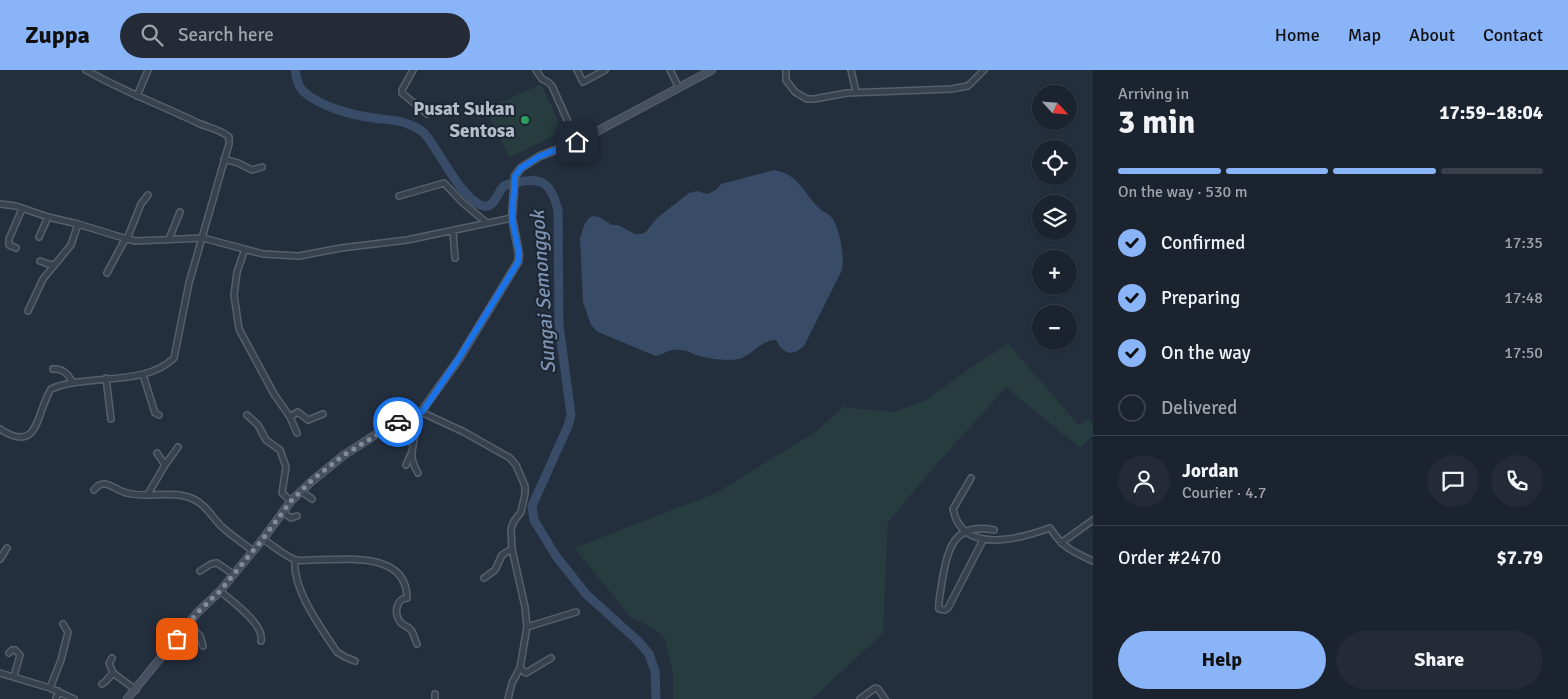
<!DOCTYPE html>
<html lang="en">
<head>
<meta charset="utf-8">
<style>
  :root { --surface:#1b232e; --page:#242b36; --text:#f1f3f6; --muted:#a0a4aa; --line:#39404a; --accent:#8ab4f8 }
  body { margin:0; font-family:Signika,sans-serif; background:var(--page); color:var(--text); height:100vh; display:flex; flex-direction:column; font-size:19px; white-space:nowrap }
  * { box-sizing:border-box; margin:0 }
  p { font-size:16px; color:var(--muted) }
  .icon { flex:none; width:28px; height:28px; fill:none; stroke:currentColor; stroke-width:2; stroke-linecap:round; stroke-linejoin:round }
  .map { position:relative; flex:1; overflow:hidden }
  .side { display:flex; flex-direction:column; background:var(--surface); width:475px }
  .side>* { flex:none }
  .needle { width:32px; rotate:116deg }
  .tools { position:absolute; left:1032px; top:15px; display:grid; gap:10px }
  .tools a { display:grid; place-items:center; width:45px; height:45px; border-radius:50%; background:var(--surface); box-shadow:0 1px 4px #0004,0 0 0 1px var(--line); font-size:25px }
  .pin { position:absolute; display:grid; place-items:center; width:42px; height:42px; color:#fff; margin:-21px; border-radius:10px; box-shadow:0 2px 8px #0006 }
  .courier { position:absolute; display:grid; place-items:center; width:50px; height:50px; margin:-25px; border:4px solid #1a73e8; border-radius:50%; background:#fff; color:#222; box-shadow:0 1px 6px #0007 }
  .summary em { font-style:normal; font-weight:700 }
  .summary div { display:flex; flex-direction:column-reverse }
  .summary { display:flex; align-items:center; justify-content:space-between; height:85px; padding:0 25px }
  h1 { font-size:32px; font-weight:700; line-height:38px }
  .bar { display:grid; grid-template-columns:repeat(4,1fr); gap:8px 5px; align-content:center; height:60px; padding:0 25px }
  .bar i { height:6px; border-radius:4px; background:var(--line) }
  .bar .current { background:var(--accent) }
  .bar p { grid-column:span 4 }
  .line { display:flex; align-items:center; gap:12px; padding:0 25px; border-top:1px solid var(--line) }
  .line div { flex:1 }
  .round { display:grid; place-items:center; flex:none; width:52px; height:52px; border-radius:26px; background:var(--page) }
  ol { padding:0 25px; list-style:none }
  li { display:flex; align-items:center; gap:15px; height:55px }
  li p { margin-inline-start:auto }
  li .icon { padding:5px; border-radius:50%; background:var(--accent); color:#111; stroke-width:4 }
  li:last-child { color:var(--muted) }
  li i { width:28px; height:28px; border:2px solid var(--line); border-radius:50% }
  .button { display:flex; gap:10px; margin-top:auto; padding:10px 25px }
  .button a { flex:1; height:58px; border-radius:30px; background:var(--accent); color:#111; font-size:20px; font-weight:700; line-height:58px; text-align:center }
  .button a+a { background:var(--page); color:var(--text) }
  header { display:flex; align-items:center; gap:30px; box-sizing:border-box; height:70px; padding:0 25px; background:var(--accent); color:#111 }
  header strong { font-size:24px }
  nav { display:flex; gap:28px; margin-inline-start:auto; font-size:18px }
  .search { width:350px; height:45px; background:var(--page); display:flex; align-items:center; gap:12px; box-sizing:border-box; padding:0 18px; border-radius:28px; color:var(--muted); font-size:19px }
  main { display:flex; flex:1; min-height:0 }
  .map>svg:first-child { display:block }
  .green { fill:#263c3f }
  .water { fill:#394c67 }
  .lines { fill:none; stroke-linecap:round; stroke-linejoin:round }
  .river { stroke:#394c67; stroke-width:9 }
  .minor-casing { stroke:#565f6c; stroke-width:8 }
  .secondary-casing { stroke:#565f6c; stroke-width:9 }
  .minor { stroke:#38414e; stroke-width:5 }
  .secondary { stroke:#465061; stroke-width:7 }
  .done { stroke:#828b98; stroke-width:5; stroke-dasharray:0 9 }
  .route { stroke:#1a73e8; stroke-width:6 }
  .leisure-dot { fill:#2e9e5b; stroke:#1d2633; stroke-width:2 }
  .labels { text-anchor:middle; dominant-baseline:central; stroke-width:4; stroke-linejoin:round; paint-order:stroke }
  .poi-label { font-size:19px; font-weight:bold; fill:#b4bcc9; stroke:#1d2633; text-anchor:end }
  .water-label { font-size:20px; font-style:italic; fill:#7c92b1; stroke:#1d2633 }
</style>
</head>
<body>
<header>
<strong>Zuppa</strong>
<div class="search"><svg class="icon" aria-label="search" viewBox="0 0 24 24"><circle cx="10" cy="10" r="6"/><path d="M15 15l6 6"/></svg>Search here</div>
<nav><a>Home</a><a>Map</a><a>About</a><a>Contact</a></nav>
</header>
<main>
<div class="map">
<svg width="1093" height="629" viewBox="0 0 1093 629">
  <rect width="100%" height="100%" fill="#242f3e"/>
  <path class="green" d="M541 14 563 61 509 88 486 39Z
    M1008 274 1079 355 1088 349 1093 353V365L1080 378 1006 317 935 396 888 452 883 563 812 629H673V604L665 569 657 561 630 546 574 478 716 423 814 363 843 337 893 342 925 331 970 298Z"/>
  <path class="water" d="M774 100C798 104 802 120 817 136 822 142 831 144 834 151 841 166 844 185 842 200L804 276 796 282 788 283 781 278 776 270C762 270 754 283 742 288 730 292 711 289 700 286 693 285 688 280 681 280 671 278 665 284 656 286L598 262 591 255 583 232 580 168 585 153 589 148 593 146 599 147 612 155H618L635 164H642L646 162 657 148 689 123 697 121 707 124 716 120 721 114Z"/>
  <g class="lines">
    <path class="river" d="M295 0C296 7 298 16 303 21 320 37 352 45 374 48 384 50 398 49 408 54 413 56 420 59 424 63 438 78 463 133 484 136 495 138 497 122 504 116 508 113 514 113 519 112 545 106 552 117 558 140L559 255 571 345 568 356 532 436 534 450 556 486 586 524 638 571 649 584 655 601 656 629"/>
    <defs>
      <path id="minor" d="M413 0 402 20V23L427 44
        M536 0 542 9 548 12 552 16 577 72
        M577 0 583 12 605 0
        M670 0 679 18
        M851 0 856 22
        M786 1V10L795 22 807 29H814L847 23 951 19 968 16 984 0
        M137 26 148 0
        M224 89 238 93 252 100 262 97
        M399 126 444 113 463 133 487 153
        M0 134 16 136 48 147 78 154 127 169 136 171 203 168 263 184 299 186 341 178 407 170 512 148
        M453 161 455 188
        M39 167 48 147
        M169 169 180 142
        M16 178 9 175V169L22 139
        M245 179 237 202 234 225 239 259 274 324 290 347 297 363
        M40 191 51 195 55 194
        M107 203 123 173 127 169 141 134 148 125
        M28 241 43 209 71 175 78 154
        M53 299C63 298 68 304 73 313
        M143 305 155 343 159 345
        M106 308 111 349
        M421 342 464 362 510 388 516 395 525 416V424L521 442 514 451 511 459 512 479 525 537 527 557 520 598 512 613 508 629
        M247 345 258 355 266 370 280 380 286 397 282 423 291 431
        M414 345C414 350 415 355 415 361 414 380 407 384 418 403
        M290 347 298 342 308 350 323 344
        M0 359C40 385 36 342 51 319 88 303 145 317 174 288L189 213 229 74V67C220 59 209 58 198 53 161 35 122 21 86 0
        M157 383 165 395
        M406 395 411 384
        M971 408 953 439C962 485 1019 469 1050 458 1062 477 1073 482 1093 491
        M94 420C104 406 114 420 127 423 145 428 166 422 184 426 204 430 210 445 222 457 232 466 243 473 253 481
        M301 421 312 429
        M148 424 165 395 178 377
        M283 442 291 448 297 446
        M263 469C270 474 288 488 296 490 300 491 307 490 311 490 343 490 407 480 407 528 395 529 394 545 401 553 404 556 408 556 411 560 414 564 415 570 417 574
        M983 470 948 538 945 540 939 539C938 531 941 520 942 512 947 479 954 452 994 460
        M1061 473 1093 450
        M0 489 7 478
        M295 490C292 519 321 558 337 582L345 587 355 591
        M200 501 211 494 217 493 233 504
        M484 508 495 500 502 485 512 479
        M220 521C232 531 265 555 261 571
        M189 554 200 566 203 576
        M527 557 576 542
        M9 583 12 580H15L20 585 14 606
        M112 588 109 593 113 603 136 620
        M520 598 526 603 551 588
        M0 603 50 618 74 629
        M102 614 105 612 113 603
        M50 618 61 590 68 562 63 554
        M435 624V629
        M56 629 58 621
        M860 629 875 618 878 619 885 629"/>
      <path id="secondary" d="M127 629 197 543 220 521 263 469 291 431 312 411 344 385 378 363 399 351 421 342 459 289 518 192 519 184 512 148 515 106 521 98 540 86 577 72 712 0"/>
    </defs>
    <use href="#minor" class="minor-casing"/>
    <use href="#secondary" class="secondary-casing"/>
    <use href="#minor" class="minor"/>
    <use href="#secondary" class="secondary"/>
  </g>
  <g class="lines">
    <path class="done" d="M177 569 197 543 220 521 262 470 291 431 312 410 344 385 398 352"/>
    <path class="route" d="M398 352 422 342 459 288 518 192 519 184 512 148 515 106 521 98 540 86 577 72"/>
  </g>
  <circle class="leisure-dot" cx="525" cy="50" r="5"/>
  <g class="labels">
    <g class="poi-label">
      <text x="515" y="39">Pusat Sukan<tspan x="515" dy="22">Sentosa</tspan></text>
    </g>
    <g class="water-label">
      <text transform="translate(543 222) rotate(-94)">Sungai Semonggok</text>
    </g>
  </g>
</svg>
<div class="tools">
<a><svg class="needle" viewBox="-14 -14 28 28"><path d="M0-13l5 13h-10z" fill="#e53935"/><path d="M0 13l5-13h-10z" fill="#a0a4aa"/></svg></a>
<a><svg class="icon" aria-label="locate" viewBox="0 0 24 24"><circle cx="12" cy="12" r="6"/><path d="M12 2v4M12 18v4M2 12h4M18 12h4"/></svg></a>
<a><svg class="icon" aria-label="layers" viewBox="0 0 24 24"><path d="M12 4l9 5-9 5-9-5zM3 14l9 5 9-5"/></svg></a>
<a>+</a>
<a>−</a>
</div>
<div class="pin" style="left:177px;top:569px;background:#ea580c"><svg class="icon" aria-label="bag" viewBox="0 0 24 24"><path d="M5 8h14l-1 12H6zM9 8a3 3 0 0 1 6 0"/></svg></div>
<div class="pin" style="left:577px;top:72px;background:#1f2937"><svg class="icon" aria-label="home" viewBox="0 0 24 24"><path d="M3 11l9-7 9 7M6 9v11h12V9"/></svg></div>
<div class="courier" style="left:398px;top:352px"><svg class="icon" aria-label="car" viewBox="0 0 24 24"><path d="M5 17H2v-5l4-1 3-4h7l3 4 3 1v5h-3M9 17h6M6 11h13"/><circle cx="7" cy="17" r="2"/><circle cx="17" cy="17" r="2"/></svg></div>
</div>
<section class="side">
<div class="summary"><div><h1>3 min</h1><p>Arriving in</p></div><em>17:59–18:04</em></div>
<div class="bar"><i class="current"></i><i class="current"></i><i class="current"></i><i></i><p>On the way · 530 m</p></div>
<ol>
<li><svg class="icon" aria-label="check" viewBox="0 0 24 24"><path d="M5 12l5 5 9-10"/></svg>Confirmed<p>17:35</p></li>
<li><svg class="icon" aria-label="check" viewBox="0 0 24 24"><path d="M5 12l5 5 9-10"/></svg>Preparing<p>17:48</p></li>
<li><svg class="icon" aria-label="check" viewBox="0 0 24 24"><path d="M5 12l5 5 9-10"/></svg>On the way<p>17:50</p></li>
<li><i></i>Delivered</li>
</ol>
<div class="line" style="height:90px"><a class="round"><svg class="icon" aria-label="person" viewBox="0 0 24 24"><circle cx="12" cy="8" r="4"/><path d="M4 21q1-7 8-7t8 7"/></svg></a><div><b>Jordan</b><p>Courier · 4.7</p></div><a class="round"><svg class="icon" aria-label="chat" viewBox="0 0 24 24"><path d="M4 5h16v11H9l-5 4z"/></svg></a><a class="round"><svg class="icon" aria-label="phone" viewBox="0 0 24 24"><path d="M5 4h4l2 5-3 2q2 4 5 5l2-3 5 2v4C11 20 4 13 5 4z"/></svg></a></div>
<div class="line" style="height:65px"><div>Order #2470</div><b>$7.79</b></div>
<div class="button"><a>Help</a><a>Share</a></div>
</section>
</main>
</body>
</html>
